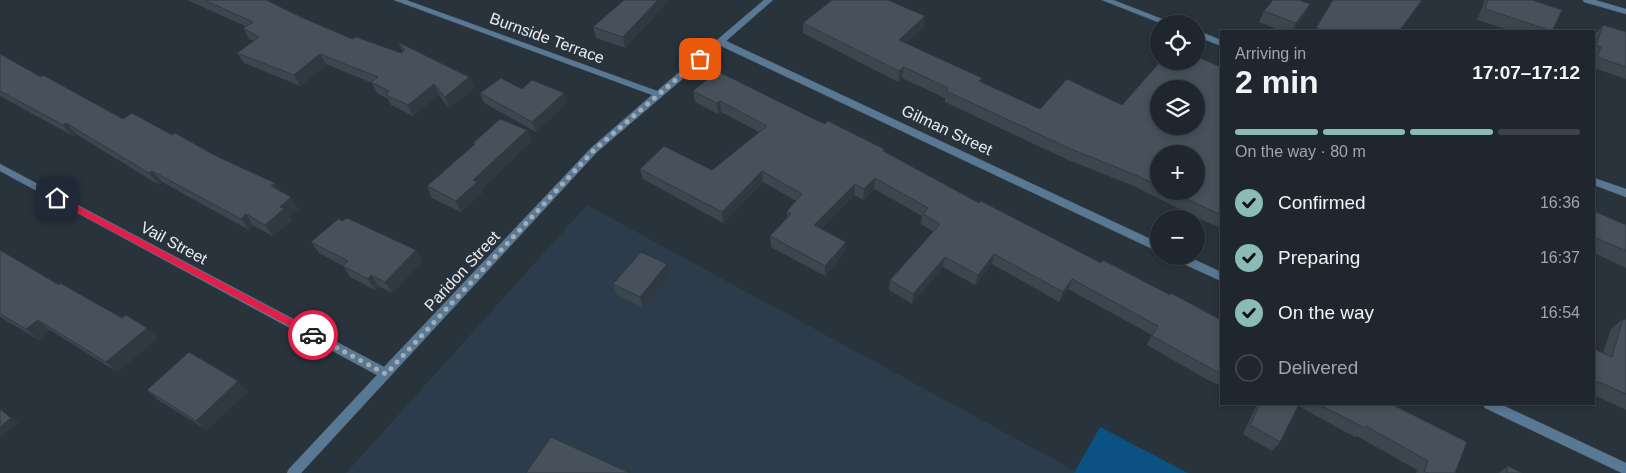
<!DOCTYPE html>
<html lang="en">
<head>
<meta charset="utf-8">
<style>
  :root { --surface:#1f262d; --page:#272e35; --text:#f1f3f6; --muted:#a1a5aa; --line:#3c4349; --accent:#8bbbb9 }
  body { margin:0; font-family:Arial,sans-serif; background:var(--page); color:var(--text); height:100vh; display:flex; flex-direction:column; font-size:19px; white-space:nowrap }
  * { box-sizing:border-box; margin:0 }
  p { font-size:16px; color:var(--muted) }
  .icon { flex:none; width:28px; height:28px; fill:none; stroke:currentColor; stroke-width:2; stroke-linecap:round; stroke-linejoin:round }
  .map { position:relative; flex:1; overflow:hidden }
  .drawer { position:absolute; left:1220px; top:30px; width:375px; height:375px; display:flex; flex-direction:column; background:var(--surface); border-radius:0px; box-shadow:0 2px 8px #0003,0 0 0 1px var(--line) }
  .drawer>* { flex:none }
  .controls { position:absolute; left:1150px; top:15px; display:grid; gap:10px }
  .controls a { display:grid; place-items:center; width:55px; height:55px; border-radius:50%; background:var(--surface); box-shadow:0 2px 8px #0003,0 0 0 1px var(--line); font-size:25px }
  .pin { position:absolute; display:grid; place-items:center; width:42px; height:42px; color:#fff; margin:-21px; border-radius:10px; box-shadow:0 2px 8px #0006 }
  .courier { position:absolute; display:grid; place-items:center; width:50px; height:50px; margin:-25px; border:4px solid #e11d48; border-radius:50%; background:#fff; color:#222; box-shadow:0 1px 6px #0007 }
  .summary em { font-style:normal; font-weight:600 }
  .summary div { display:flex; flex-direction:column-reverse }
  .summary { display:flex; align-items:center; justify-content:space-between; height:85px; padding:0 15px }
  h1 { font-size:32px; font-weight:600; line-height:38px }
  .bar { display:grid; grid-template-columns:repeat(4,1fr); gap:8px 5px; align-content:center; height:60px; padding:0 15px }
  .bar i { height:6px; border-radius:4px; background:var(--line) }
  .bar .active { background:var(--accent) }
  .bar p { grid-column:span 4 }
  ol { padding:0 15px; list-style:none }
  li { display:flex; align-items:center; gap:15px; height:55px }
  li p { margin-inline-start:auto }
  li .icon { padding:5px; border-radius:50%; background:var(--accent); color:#111; stroke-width:4 }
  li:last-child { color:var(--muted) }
  li i { width:28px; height:28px; border:2px solid var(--line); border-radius:50% }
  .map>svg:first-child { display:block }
  .built { fill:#2d3c4a }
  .green { fill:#0b5282 }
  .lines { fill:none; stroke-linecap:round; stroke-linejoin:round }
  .street-casing { stroke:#485159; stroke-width:1 }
  .street { fill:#597894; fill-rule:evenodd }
  .wall { fill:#3c464e; fill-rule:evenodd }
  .shaded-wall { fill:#313940 }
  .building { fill:#46515b; stroke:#313940; fill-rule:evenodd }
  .route { fill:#e11d48 }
  .done { stroke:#a5adb4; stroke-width:5; stroke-dasharray:0 9 }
  .labels { text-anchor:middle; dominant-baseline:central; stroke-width:4; stroke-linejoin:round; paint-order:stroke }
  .street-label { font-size:16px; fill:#e8eef4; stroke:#29333c }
</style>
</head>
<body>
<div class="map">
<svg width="1626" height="473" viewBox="0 0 1626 473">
  <rect width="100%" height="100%" fill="#29333c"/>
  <path class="built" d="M587 205 1079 473H346Z"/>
  <path class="green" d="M1100 427 1188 473H1074Z"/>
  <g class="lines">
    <defs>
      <path id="street" d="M394 0H406L657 91 764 0H773L726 41 1159 243V252L721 46 597 152 301 473H287L289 469 377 375 0 171V164L384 367 591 148 652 95Z
        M1102 0H1113L1175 24H1163Z
        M1583 0H1595L1626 9V14L1584 2Z
        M1196 30 1221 40V46L1196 36Z
        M1594 178 1626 189V197L1594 185Z
        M1172 256H1187L1221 272V281L1173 259Z
        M1483 404H1500L1626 463V473H1622L1485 408Z"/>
    </defs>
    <use href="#street" class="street-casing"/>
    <use href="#street" class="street"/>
  </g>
  <path class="wall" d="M187 0H266L301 17 352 39 401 53 403 52 398 42 469 77 474 88 449 108 439 95 413 116 391 105 388 99 377 93 372 83 326 64 300 86 244 63 237 53 253 41 249 39 243 28 245 26Z
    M624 0 625 48 596 38 593 27Z
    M1333 0H1423L1400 31H1314Z
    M1485 0H1532L1552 31H1512L1477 20Z
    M1310 4 1304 16 1293 31H1281L1259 22 1264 11Z
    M803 23 924 27 906 43 982 82 1040 109 1122 105 1221 67V228L1193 216 1134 186 1068 160 945 102V98L902 78 898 82 803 33ZM1159 154 1196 191H1159Z
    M1603 25 1626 32V79L1594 68V39L1595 34Z
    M0 54 41 77 123 119 172 135 275 183 281 192 299 209 289 217 292 220 273 236 254 226 249 230 162 182 159 185 76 134 73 136 0 96Z
    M522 89 564 93 567 103 536 132 484 103 480 93Z
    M693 91 816 120 884 149V151L979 203 1101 263 1221 320V386L1208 380 1147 345 1152 335 1068 289 1059 302 992 264 975 285 943 267 912 304 889 290 890 280 934 232 921 224 922 216 874 189 863 200 854 195 821 229 845 252 825 276 771 247 770 236 787 218V211L796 201 763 182 723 223 643 179 640 169 712 170 759 132 721 112 718 114 695 102Z
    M527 130 531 142 480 190 482 193 461 212 432 198 427 186 474 145 473 143Z
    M1594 211 1626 225V268L1594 253Z
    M343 221 416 250 422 262 392 293 378 286 375 290 350 277 343 266 319 253 311 242Z
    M0 250 59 285 158 338 117 372 50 330 39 340 0 317Z
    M670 275 643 308 617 295 613 284Z
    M1623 319 1626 320V410L1594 395V349L1603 353 1611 329Z
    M147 390 248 391 207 430 158 400Z
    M1257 404H1391L1455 473H1416L1417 470 1357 436 1355 437 1298 406 1280 442 1272 451 1243 434Z
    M1508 466 1522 473H1499Z"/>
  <path class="shaded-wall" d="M658 0H670L625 48 623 37Z
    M1422 0H1423L1400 31H1399Z
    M1310 4 1304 16 1293 31H1292L1296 23Z
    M925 16 924 27 898 50 899 40Z
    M320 54 326 64 300 86 294 75Z
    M904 67 902 78 898 82 899 71Z
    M469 77 474 88 449 108 445 97Z
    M434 84 439 95 413 116 408 105Z
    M564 93 567 103 536 132 532 122Z
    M720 101 721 112 718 114 717 103Z
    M66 123 76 134 73 136 63 125Z
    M527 130 531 142 480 190 482 193 461 212 456 201 473 180Z
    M152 171 162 182 159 185 149 173Z
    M762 171 763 182 723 223 722 212Z
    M875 178 874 189 863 200 864 189Z
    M275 183 283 195 271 186Z
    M855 184 854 195 814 236V225Z
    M291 197 299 209 289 217 292 220 273 236 265 225 280 207Z
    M246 214 254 226 249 230 241 219Z
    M846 242 845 252 825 276V266Z
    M416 250 422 262 392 293 385 282Z
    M994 254 992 264 975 285 978 275Z
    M945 257 943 267 912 304 913 294Z
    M667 264 670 275 643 308 640 297Z
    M371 275 378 286 375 290 368 279Z
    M1072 279 1068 289 1059 302 1063 292Z
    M38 320 50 330 39 340 26 329Z
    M147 328 158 338 117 372 106 362Z
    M238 381 248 391 207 430 196 421Z
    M0 408 19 423 0 438Z"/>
  <path class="building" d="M204 0H266L301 17 352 39 356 37 401 53 405 50 398 42 469 77 445 97 434 84 408 105 386 95 389 91 371 82 378 77 320 54 294 75 237 53 259 37 243 28 253 22Z
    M624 0H658L623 37 593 27Z
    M832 0H888L925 16 899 40 982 78 979 81 1040 109 1067 79 1122 105 1161 61H1196V56L1221 67V215L1169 191H1196V154H1159V186L1138 176 1071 149 946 91 948 88 904 67 899 71 803 23ZM1159 89H1196V126H1159Z
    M1273 0H1299L1310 4 1296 23 1264 11Z
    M1333 0H1422L1399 31H1324L1316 28Z
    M1488 0H1532L1562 10 1552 31 1485 9Z
    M1603 25 1626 32V67L1597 57 1601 47 1596 45Z
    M0 54 41 77 43 75 123 119 132 113 172 135 175 133 216 156 275 183 271 186 291 197 280 207 284 209 265 225 246 214 241 219 152 171 149 173 66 123 63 125 0 91Z
    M717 71 816 120 825 124 828 121 884 149 883 151 979 203 981 201 1101 263 1103 260 1170 295 1171 293 1221 320V374L1152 336 1158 326 1072 279 1063 292 994 254 978 275 945 257 913 294 890 280 940 224 923 214 928 208 875 178 864 189 855 184 814 225 846 242 825 266 770 236 791 214 787 211 802 194 762 171 722 212 640 169 664 146 712 170 767 126 720 101 717 103 693 91Z
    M501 78 522 89 532 80 564 93 532 122 480 93Z
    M500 119 527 130 473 180 477 182 456 201 427 186 475 144 473 143Z
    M1594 211 1626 225V251L1594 237Z
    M347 218 416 250 385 282 371 275 368 279 343 266 348 261 311 242 338 219 343 221Z
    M0 250 59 285 60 283 122 318 126 315 147 328 106 362 38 320 26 329 0 314Z
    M641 252 667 264 640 297 613 284Z
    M1623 319 1626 320V394L1597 381V384L1594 382V349L1612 357Z
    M189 352 238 381 196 421 147 390Z
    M1260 404H1299L1280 442 1250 425Z
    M1318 404H1391L1467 442 1455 473H1428L1424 471 1428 461 1366 426 1365 428Z
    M0 409 11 418 0 427Z
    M551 437 630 473H526Z
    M1508 466 1522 473H1507Z"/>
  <path class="route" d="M57 195 316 332V337H310L54 200V196Z"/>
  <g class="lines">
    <path class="done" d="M313 335 386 374 594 150 700 59"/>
  </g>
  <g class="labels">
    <g class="street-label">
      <text transform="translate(547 38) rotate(20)">Burnside Terrace</text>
      <text transform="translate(947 130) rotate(25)">Gilman Street</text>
      <text transform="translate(174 243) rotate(28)">Vail Street</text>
      <text transform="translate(462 271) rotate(-47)">Paridon Street</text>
    </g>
  </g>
</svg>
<div class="controls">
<a><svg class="icon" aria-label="locate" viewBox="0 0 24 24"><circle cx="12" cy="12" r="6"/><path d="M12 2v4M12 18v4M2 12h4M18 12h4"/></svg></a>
<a><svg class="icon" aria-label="layers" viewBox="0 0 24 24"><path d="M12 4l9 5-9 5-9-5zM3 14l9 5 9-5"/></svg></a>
<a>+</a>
<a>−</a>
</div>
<div class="pin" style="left:700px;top:59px;background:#ea580c"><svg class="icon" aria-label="bag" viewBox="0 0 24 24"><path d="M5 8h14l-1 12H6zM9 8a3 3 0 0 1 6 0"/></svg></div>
<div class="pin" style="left:57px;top:198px;background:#1f2937"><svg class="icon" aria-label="home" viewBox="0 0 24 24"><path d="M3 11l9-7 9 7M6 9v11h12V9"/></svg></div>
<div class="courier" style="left:313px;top:335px"><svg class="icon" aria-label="car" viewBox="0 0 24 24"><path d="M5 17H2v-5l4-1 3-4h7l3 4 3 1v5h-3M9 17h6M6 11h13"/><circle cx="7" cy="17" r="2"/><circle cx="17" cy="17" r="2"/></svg></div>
<section class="drawer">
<div class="summary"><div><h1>2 min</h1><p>Arriving in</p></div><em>17:07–17:12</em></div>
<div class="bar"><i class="active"></i><i class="active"></i><i class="active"></i><i></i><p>On the way · 80 m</p></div>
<ol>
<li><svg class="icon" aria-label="check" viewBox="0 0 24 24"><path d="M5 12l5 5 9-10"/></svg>Confirmed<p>16:36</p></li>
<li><svg class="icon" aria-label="check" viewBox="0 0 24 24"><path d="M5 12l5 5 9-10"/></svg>Preparing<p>16:37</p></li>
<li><svg class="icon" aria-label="check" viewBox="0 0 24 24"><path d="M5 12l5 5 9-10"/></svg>On the way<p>16:54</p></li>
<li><i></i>Delivered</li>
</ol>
</section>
</div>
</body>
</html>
